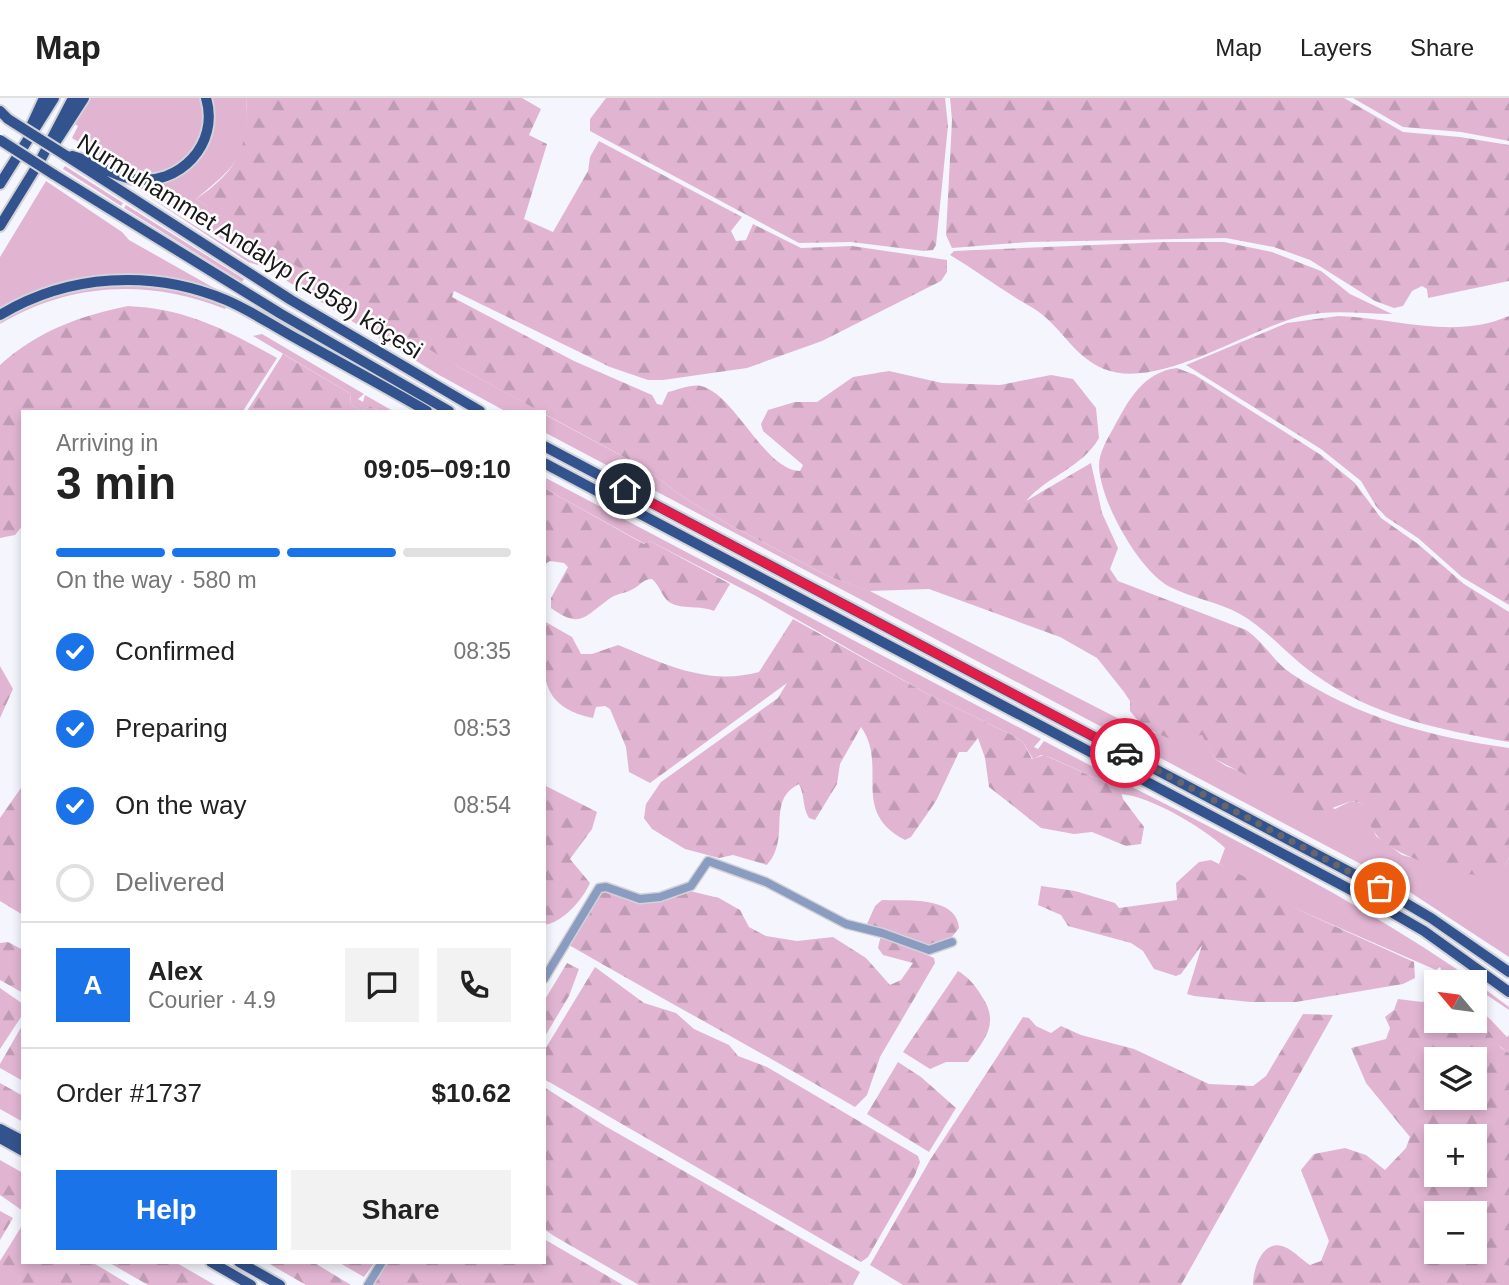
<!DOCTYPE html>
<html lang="en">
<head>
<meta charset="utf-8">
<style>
  :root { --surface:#fff; --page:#f2f2f2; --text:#222; --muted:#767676; --line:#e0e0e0; --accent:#1a73e8 }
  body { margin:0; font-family:Helvetica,sans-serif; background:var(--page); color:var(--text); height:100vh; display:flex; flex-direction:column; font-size:26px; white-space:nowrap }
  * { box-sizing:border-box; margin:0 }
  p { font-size:23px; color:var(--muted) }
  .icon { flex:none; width:38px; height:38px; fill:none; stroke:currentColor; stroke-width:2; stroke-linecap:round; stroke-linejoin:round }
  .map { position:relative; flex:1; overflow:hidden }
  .sheet { position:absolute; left:21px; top:312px; width:525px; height:854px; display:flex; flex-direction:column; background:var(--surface); border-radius:0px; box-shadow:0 4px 10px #0003 }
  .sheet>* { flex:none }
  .needle { width:46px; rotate:299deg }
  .tools { position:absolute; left:1424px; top:872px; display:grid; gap:14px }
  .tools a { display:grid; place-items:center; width:63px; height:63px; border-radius:0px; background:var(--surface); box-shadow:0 4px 10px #0003; font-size:35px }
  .pin { position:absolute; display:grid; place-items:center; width:60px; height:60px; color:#fff; margin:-30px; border:4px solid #fff; border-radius:50%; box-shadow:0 2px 7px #0007 }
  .courier { position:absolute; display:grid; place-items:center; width:70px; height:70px; margin:-35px; border:5px solid #e11d48; border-radius:50%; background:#fff; color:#222; box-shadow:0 2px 9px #0007 }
  .overview em { font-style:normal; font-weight:700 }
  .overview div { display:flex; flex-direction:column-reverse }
  .overview { display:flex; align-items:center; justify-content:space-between; height:119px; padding:0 35px }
  h1 { font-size:46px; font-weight:700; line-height:52px }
  .bar { display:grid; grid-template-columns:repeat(4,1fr); gap:10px 7px; align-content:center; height:84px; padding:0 35px }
  .bar i { height:9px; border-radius:5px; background:var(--line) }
  .bar .on { background:var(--accent) }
  .bar p { grid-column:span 4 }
  .line { display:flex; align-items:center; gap:18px; padding:0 35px; border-top:2px solid var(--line) }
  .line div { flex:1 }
  .round { display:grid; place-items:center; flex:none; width:74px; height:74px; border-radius:0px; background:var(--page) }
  ol { padding:0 35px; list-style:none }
  li { display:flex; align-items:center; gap:21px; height:77px }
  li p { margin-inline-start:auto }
  li .icon { padding:7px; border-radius:50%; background:var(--accent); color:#fff; stroke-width:4 }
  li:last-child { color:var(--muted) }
  li i { width:38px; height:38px; border:4px solid var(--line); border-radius:50% }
  .cta { display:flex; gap:14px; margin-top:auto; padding:14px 35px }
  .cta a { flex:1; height:80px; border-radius:0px; background:var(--accent); color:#fff; font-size:28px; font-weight:700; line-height:80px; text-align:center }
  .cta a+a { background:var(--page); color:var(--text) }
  header { display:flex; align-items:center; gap:42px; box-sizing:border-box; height:98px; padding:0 35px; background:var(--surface); border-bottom:2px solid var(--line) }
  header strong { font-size:33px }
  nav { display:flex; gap:38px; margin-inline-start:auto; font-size:24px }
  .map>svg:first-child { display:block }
  .green { fill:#e1b5d2 }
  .forest { fill:url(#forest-firs); fill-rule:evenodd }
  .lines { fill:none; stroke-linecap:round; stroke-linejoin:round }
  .minor-casing { stroke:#d2d2d9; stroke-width:11 }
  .major-casing { stroke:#d2d2d9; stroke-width:14 }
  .minor { stroke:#8a9dc0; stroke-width:8 }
  .major { stroke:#33538e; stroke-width:10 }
  .major-bridge-casing { stroke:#d2d2d9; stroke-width:14; stroke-linecap:butt }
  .major-bridge { stroke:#33538e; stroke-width:10 }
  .done { stroke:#65656a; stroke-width:7; stroke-dasharray:0 12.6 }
  .route { stroke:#e11d48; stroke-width:9 }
  .labels { text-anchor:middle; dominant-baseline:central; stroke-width:5; stroke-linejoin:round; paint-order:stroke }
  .street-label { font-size:24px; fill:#18181b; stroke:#fff }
</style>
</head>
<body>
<header>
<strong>Map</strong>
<nav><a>Map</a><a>Layers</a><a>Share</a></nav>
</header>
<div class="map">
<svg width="1509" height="1187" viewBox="0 0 1509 1187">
  <defs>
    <pattern id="forest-firs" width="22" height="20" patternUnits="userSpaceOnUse" patternTransform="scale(1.75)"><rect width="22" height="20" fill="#e1b5d2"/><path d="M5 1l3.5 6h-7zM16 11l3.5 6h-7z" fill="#c09bb4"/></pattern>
  </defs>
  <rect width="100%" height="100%" fill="#f5f5fd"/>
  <path class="green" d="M88 0H201C208 34 194 67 158 75 153 76 146 78 143 77 118 71 94 54 72 40L78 28 73 25Z
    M210 0H246C251 57 236 68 196 101L462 271 540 313H505L439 277 287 183 277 171 251 159 138 89C150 83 167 83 180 76 209 63 215 28 210 0Z
    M65 68 123 105 121 108 63 71Z
    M46 83 122 134 129 142 230 199 125 177 0 212V159Z
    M137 91 249 162 262 166 261 168 248 164Z
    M126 107 244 181 242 184 124 110Z
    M122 186 166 190 227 208 225 211C149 181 71 184 0 226 7 202 99 189 122 186Z
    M262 236 364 296 358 301 363 304 365 297 393 313H380L370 308 361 313 350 306 351 296 253 238Z
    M544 316 646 371 683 399 726 425 828 478 870 493 1127 625C1152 635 1174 642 1202 636L1215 661 1226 668 1335 711 1351 703 1361 705 1376 738 1402 757 1473 777 1505 767 1509 760V859L1393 783 544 334Z
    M544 379 1041 641 1034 649 1038 651 1044 643C1199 726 1369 802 1509 909V912L1475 889V884H1466L1442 874 1440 869 1436 872 1301 813 1219 766 1225 750C1204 730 1150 698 1121 696L1120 691 1049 659 1041 657 1033 661 1023 644 1012 637 926 595 756 498 650 443 645 446 544 390Z
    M1437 899V922H1461L1458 931C1434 935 1419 909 1394 912L1398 901 1422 904Z
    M1475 910 1489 920 1507 939 1509 937V955C1496 947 1476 926 1475 910Z"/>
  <path class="forest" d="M246 0H522L541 11 529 37 547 46 524 121 553 134 588 73 590 59 599 43 742 119 731 133 736 143 746 142 753 126 801 150 852 148 947 162V174L941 183 822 243 747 270 663 282H648L610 269 454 193 452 199 574 263 652 297 657 306 662 307 668 294C678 292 691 286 701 288 735 296 764 372 800 373L803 367 763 333 761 326 768 312 795 304H817L853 279 889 273 942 285 1000 287 1051 277 1073 281 1096 310 1099 340C1082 370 1047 378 1026 403L1091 365 1102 415 1118 450 1110 471 1118 483 1246 532C1264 544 1274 564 1292 576 1359 620 1431 639 1509 650V760C1506 766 1501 774 1494 776 1471 784 1400 759 1382 743 1371 733 1366 718 1361 705L1351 703 1319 715 1215 661 1202 637 1170 641 1143 629 1130 613V603L1124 594 1097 560 1060 539 929 491 869 493 828 478 726 425 683 399 646 371 462 271 355 207 196 101C236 74 250 49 246 0Z
    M606 0H945L948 28 936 147 933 152 924 153 851 144 799 145 590 33V21Z
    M950 0H1344L1403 34 1460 39 1509 47V183L1428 200 1427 191 1422 188 1412 193 1403 208 1394 210 1375 203 1310 162 1274 149 1226 140 1029 144 952 150 946 137 952 22Z
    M1353 0H1509V43L1461 34 1403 29Z
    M1165 144H1224L1272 154 1321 173 1350 196 1392 216C1361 216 1333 211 1302 218 1247 231 1158 293 1104 271 1077 260 1065 236 1044 218 1035 210 1023 205 1013 198 992 185 972 170 950 157L954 153Z
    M128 208C188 211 226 232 277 260L243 313H23V427L15 437 0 440V267C38 233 79 218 128 208Z
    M1338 218C1395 220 1454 242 1509 218V507L1462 479 1418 440 1386 419 1376 408 1361 383 1321 351 1186 267 1287 225Z
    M283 256 351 296 350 306 361 313 370 308 380 313H247Z
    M1177 270 1195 277 1321 357 1355 385 1381 420 1418 446 1464 486 1509 514V644C1440 632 1372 618 1314 576 1288 558 1268 532 1240 516 1218 504 1192 500 1170 489 1139 473 1100 403 1099 368 1099 354 1107 342 1114 329 1128 303 1143 274 1177 270Z
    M544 390 644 446 650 443 730 486 714 513C701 507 681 512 669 504 662 499 660 488 652 481 643 481 641 487 633 491 627 495 619 495 612 499 586 516 582 533 551 510V500L568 469 564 465 550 463 544 467Z
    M793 521 926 595 1012 637 1023 644 1032 661 1044 657 1120 691 1123 701 1144 729 1141 746 1126 748 1092 734 1074 736 1041 730 989 689 985 660 978 640 967 654H959L936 703 911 739 905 742C849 713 889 668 861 629L840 666 837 686 815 722 809 720C802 709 805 697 799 686 765 703 792 739 767 767L733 757 719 760 685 751 652 731 644 720 646 706 661 684 778 600 787 585 650 685 629 674 626 649 610 611 605 608 596 609 593 620C535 608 544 572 544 523L572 539 581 556H592L618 547C665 566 707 588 759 574Z
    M0 568 13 591 0 620Z
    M23 687V817L0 803V720Z
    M544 687 597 714 592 731 570 761 590 785C583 801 563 825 544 827Z
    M1211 762 1253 783 1301 813 1414 864 1415 880 1403 886 1296 904H1250L1194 898 1187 896 1202 847 1181 876 1176 878 1154 871 1143 853 1131 845 1068 828 1061 817 1038 807 1041 788 1075 793 1115 805 1119 810 1177 802 1176 785 1199 764Z
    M606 791 649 804 690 793 719 800 740 812 749 829 766 838 797 843 833 839 866 860 890 887 901 882 913 865 883 857 878 850 881 837 934 860 935 865 880 959 867 997 855 1009C761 954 664 902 569 847L599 793Z
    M882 802C904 803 957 797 959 830L951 840 929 849 867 826 875 808Z
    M8 844 23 852V895L0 882V845Z
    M567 865 579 871 569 898 544 940V903Z
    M595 869 644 905 676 915 694 931 729 947 738 958 767 969 918 1058 920 1064 915 1077 868 1159 861 1164 544 981V953Z
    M958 873C968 879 975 887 981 897 1000 924 986 941 968 964H946L930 971 903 954Z
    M0 890 23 906V916L0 951Z
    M1407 910 1447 933 1458 931 1461 922H1475L1476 916 1501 950 1509 955V1187H1253C1253 1170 1263 1138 1287 1150 1295 1154 1302 1162 1310 1167L1321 1163 1329 1143 1301 1072 1314 1056 1345 1050 1366 1057 1385 1072 1406 1050 1410 1039 1366 985 1351 950 1386 941 1390 930 1385 919 1394 912ZM1437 961H1475V999H1437ZM1437 1038H1475V1076H1437ZM1437 1115H1475V1153H1437Z
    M1303 916 1333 917 1181 1187H903L870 1167 930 1062 1023 919 1029 920 1036 928 1051 935 1061 928 1081 937 1134 951 1209 986 1253 988 1266 978Z
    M23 926V983L0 970V966Z
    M898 964 921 979 956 1010 929 1054 867 1016Z
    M0 985 23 998V1024L0 1011Z
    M544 989 605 1028 860 1174 853 1187H639L554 1138 544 1131Z
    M0 1062 23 1075V1113L0 1097Z
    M0 1113 13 1120 0 1142Z
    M23 1126V1164H92L130 1187H0V1163Z
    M544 1141 623 1187H373L386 1164H544Z
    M108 1164H175L215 1187H148Z
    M266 1164H313L351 1187H306Z
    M338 1164H375L364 1179Z"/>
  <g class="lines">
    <defs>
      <path id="minor" d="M544 881 599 790 606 789 640 801 660 799 691 788 708 763 766 784 846 826 882 835 929 852 952 844
        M368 1187 382 1164"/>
      <path id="major" d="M0 13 8 21
        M32 26 44 0
        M55 45 84 0
        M65 57 291 202 480 313
        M72 58C94 63 111 78 133 81 179 89 220 46 206 0
        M53 76 281 216 449 313
        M0 86 54 0
        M0 128 40 63 73 0
        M0 217C68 176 152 171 226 202 252 213 276 230 301 243 343 266 385 289 427 313
        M544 348 1380 790 1431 820 1509 874
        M544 365 1372 803 1424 833 1509 894
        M0 1031 23 1043
        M0 1040 23 1053
        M211 1164 251 1187
        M239 1164 280 1187"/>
    </defs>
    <use href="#minor" class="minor-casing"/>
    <use href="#major" class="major-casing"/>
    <use href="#minor" class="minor"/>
    <use href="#major" class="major"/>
    <defs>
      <path id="major-bridge" d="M8 21 65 57
        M0 42 53 76"/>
    </defs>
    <use href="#major-bridge" class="major-bridge-casing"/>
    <use href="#major-bridge" class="major-bridge"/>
  </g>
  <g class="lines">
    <path class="done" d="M1125 655 1380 790"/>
    <path class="route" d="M625 391 1125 655"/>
  </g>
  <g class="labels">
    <g class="street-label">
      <text transform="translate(250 148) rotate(32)">Nurmuhammet Andalyp (1958) köçesi</text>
    </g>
  </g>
</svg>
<div class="tools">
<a><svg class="needle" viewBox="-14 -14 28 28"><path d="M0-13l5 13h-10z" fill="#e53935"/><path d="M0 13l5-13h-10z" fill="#767676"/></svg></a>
<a><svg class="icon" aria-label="layers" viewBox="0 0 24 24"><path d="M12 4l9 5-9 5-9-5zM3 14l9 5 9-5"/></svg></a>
<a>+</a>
<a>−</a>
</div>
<div class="pin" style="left:1380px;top:790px;background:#ea580c"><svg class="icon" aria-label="bag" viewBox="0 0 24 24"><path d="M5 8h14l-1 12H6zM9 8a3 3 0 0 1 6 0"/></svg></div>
<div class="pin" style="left:625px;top:391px;background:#1f2937"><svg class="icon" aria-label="home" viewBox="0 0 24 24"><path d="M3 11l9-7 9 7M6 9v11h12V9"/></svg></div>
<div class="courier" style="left:1125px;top:655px"><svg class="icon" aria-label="car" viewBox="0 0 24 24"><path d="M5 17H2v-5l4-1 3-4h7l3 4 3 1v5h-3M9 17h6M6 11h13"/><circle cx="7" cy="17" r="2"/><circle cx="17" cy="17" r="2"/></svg></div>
<section class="sheet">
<div class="overview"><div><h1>3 min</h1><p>Arriving in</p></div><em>09:05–09:10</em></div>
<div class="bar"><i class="on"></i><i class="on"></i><i class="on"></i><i></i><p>On the way · 580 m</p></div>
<ol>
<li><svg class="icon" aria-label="check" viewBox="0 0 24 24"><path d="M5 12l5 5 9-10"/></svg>Confirmed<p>08:35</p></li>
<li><svg class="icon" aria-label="check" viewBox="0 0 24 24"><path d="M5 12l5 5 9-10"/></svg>Preparing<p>08:53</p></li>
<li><svg class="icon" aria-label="check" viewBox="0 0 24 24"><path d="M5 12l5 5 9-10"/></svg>On the way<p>08:54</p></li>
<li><i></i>Delivered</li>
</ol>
<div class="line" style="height:126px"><b class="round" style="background:var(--accent);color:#fff">A</b><div><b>Alex</b><p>Courier · 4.9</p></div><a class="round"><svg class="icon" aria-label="chat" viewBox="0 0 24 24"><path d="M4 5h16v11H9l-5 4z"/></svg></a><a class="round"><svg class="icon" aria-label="phone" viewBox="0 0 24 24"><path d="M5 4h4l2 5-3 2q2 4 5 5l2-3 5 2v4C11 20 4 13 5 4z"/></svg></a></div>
<div class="line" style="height:91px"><div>Order #1737</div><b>$10.62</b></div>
<div class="cta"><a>Help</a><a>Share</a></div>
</section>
</div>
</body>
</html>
